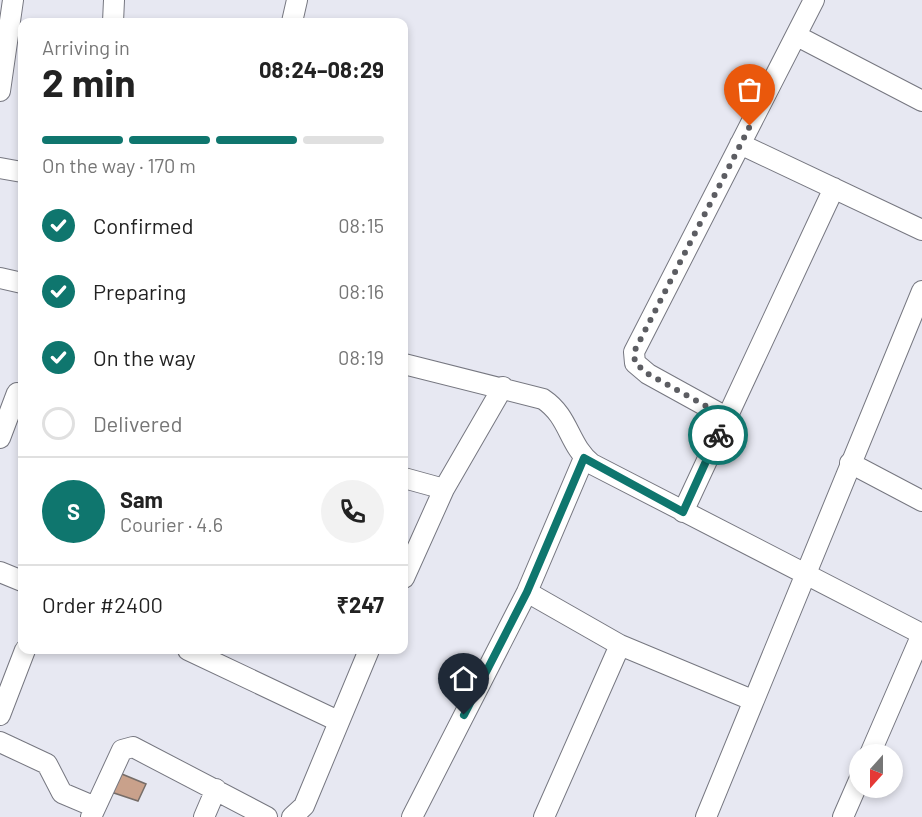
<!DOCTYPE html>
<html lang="en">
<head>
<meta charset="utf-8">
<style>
  :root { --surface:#fff; --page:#f2f2f2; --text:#222; --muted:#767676; --line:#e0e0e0; --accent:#0f766e }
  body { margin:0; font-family:Barlow,sans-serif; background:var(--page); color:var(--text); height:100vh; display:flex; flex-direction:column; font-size:22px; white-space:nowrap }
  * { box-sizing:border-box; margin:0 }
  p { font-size:20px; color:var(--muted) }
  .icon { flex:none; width:33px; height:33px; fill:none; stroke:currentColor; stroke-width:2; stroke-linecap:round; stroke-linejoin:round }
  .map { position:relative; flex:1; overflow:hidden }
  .drawer { position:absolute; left:18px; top:18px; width:390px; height:636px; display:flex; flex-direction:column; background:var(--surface); border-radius:12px; box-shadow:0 3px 9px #0003 }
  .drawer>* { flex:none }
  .needle { width:39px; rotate:201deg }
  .fabs { position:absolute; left:849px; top:744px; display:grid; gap:12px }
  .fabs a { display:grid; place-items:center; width:54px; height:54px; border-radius:50%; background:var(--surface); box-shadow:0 3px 9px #0003; font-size:30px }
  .pin { position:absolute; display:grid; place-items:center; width:51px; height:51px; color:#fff; margin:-62px -26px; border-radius:50% 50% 50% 0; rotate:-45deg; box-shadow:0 0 6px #0007 }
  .pin .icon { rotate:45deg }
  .courier { position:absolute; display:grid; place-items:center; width:60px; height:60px; margin:-30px; border:4px solid #0f766e; border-radius:50%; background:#fff; color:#222; box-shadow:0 2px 8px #0007 }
  .head em { font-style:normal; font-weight:700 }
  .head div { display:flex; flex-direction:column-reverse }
  .head { display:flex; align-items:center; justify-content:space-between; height:102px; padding:0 24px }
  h1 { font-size:39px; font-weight:700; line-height:45px }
  .bar { display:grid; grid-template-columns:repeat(4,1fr); gap:9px 6px; align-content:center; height:72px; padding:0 24px }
  .bar i { height:8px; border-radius:4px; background:var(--line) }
  .bar .selected { background:var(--accent) }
  .bar p { grid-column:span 4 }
  .line { display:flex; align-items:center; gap:15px; padding:0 24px; border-top:2px solid var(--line) }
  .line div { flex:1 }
  .round { display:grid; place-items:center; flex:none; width:63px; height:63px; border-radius:32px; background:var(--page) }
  ol { padding:0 24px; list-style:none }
  li { display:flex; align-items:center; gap:18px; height:66px }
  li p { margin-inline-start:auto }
  li .icon { padding:6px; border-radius:50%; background:var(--accent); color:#fff; stroke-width:4 }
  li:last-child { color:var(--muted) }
  li i { width:33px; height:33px; border:3px solid var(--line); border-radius:50% }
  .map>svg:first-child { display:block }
  .building { fill:#c9a18b; stroke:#766d68; stroke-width:1.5 }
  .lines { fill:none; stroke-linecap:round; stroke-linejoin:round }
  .minor-casing { stroke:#767780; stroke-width:22 }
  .minor { stroke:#fff; stroke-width:20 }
  .done { stroke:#5c5d62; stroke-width:6; stroke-dasharray:0 10.8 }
  .route { stroke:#0f766e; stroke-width:8 }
</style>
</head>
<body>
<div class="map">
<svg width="922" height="817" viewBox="0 0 922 817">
  <rect width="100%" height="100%" fill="#e7e8f2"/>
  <path class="building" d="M117 772 146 784 138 801 108 791Z"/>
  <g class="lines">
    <defs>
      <path id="minor" d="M113 22 114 0
        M292 22 297 0
        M797 36 922 101
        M0 91 13 0
        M740 144 922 230
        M0 168 22 172
        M0 278 22 283
        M404 364 543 399C570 417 568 445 592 464L922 634
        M726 417 648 374 635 363 634 352 814 0
        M0 438 17 393
        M850 463 922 501
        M404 478 444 489
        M683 512 834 188
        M0 572 22 581
        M404 578 444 489 503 387
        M527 592 620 645 752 700
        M188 650 338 721
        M0 715 25 650
        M0 742 47 764 62 793 95 807
        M870 754 922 634
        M91 817 122 750 133 747 267 817
        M204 817 216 789
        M292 817 304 806 369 650
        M412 817 527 592 584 458
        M544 817 620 645
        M706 817 922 291
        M843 817 860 778"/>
    </defs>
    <use href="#minor" class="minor-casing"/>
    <use href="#minor" class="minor"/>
  </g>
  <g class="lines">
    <path class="done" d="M718 435 726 417 648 374 635 363 634 352 750 126"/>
    <path class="route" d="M464 715 527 592 584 458 683 512 718 435"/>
  </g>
</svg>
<div class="fabs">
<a><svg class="needle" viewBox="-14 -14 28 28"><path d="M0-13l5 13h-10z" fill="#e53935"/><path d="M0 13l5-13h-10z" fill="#767676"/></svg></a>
</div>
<div class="pin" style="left:750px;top:126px;background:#ea580c"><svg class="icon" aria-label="bag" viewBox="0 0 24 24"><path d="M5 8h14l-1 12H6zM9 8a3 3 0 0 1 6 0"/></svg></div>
<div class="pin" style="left:464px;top:715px;background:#1f2937"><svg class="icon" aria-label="home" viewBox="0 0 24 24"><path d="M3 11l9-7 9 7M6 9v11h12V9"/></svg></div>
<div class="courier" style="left:718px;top:435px"><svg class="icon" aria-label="bike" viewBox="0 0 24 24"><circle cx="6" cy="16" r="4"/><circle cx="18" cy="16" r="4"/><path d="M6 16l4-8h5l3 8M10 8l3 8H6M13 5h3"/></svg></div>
<section class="drawer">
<div class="head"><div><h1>2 min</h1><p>Arriving in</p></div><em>08:24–08:29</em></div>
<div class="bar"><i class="selected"></i><i class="selected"></i><i class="selected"></i><i></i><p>On the way · 170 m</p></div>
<ol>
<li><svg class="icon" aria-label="check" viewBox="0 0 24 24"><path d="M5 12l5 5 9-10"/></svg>Confirmed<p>08:15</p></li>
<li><svg class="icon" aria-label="check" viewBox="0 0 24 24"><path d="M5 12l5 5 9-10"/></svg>Preparing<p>08:16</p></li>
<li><svg class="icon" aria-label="check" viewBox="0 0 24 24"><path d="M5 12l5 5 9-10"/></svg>On the way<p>08:19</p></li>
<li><i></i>Delivered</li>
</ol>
<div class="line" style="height:108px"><b class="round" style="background:var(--accent);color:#fff">S</b><div><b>Sam</b><p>Courier · 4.6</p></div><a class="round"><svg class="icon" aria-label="phone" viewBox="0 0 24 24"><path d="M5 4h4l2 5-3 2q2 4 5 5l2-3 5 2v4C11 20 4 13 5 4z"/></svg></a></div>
<div class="line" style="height:78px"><div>Order #2400</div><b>₹247</b></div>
</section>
</div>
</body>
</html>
